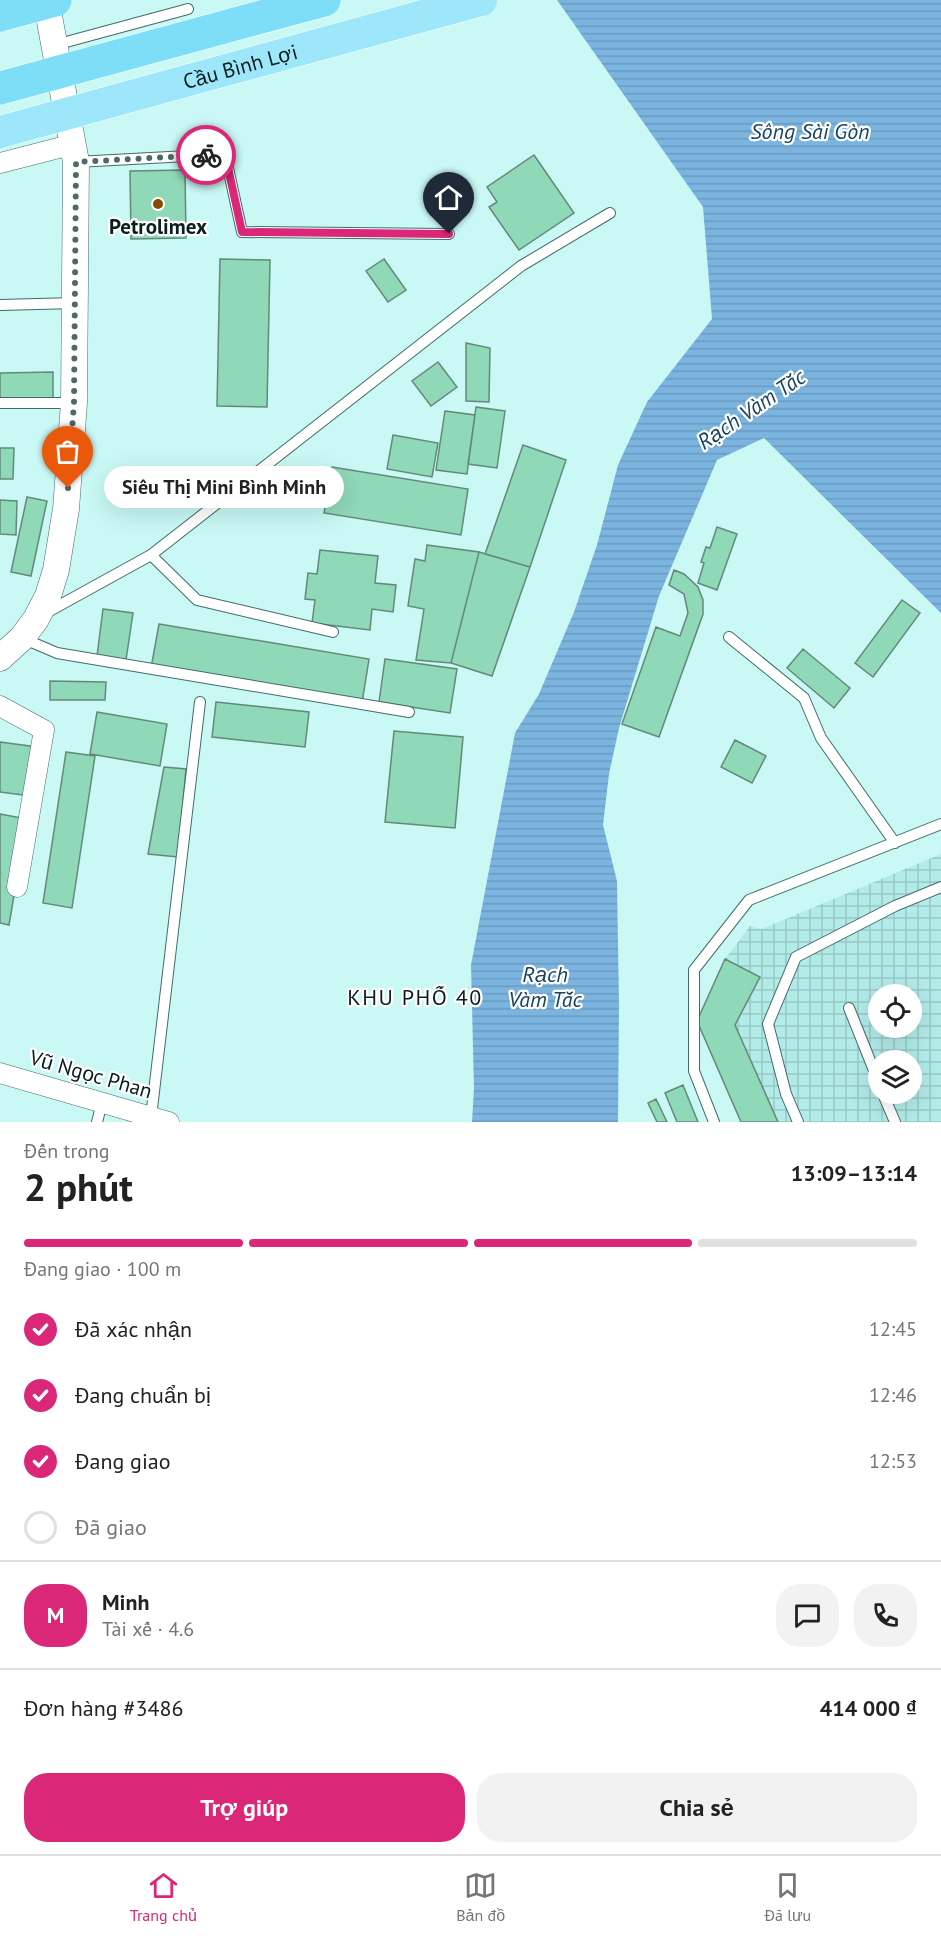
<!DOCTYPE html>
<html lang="vi">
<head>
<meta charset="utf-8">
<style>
  :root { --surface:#fff; --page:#f2f2f2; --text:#222; --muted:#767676; --line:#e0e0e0; --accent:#db2777 }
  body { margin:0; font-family:"PT Sans",sans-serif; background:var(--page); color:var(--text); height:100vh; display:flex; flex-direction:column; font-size:22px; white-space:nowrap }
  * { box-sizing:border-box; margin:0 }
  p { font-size:20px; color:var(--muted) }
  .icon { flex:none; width:33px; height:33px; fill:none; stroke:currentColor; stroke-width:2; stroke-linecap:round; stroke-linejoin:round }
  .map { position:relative; height:1122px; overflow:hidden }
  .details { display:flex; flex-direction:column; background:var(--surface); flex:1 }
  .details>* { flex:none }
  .fabs { position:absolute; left:868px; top:984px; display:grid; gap:12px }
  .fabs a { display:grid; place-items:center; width:54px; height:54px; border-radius:50%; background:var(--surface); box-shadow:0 6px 24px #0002; font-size:30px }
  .pin { position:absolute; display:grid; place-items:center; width:51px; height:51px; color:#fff; margin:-62px -26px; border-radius:50% 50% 50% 0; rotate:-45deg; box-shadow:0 0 6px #0007 }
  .pin .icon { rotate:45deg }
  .courier { position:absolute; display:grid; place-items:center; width:60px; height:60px; margin:-30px; border:4px solid #db2777; border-radius:50%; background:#fff; color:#222; box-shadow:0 2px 8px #0007 }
  .bubble { position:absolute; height:42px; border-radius:21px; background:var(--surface); box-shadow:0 6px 24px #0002; font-size:20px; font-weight:700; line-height:42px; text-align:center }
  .headline em { font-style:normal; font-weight:700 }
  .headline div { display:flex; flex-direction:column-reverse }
  .headline { display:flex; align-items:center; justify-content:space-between; height:102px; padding:0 24px }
  h1 { font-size:39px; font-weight:700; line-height:45px }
  .bar { display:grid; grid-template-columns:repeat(4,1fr); gap:9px 6px; align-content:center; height:72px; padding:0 24px }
  .bar i { height:8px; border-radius:4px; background:var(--line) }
  .bar .selected { background:var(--accent) }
  .bar p { grid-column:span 4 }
  .line { display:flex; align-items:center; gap:15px; padding:0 24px; border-top:2px solid var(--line) }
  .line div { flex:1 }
  .round { display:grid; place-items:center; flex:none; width:63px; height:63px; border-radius:24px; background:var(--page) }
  ol { padding:0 24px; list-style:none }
  li { display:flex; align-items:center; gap:18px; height:66px }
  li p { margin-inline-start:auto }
  li .icon { padding:6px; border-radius:50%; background:var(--accent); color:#fff; stroke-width:4 }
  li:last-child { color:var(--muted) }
  li i { width:33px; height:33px; border:3px solid var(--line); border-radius:50% }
  .cta { display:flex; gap:12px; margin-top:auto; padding:12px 24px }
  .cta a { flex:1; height:69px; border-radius:24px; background:var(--accent); color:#fff; font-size:24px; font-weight:700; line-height:69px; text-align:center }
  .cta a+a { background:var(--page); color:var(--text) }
  .dock { display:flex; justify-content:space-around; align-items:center; height:84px; border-top:2px solid var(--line); background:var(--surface); font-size:16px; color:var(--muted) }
  .dock a { display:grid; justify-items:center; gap:3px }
  .dock .selected { color:var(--accent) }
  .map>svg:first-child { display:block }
  .industrial { fill:url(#industrial-grid); fill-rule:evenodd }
  .water { fill:url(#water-rules) }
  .building { fill:#8fd8b8; stroke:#648979; stroke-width:1.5 }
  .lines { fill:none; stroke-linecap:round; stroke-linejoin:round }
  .service-casing { stroke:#416c6a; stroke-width:12 }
  .minor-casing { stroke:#416c6a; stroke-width:21 }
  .tertiary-casing { stroke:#416c6a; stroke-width:27 }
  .service { stroke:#fff; stroke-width:10 }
  .minor { stroke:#fff; stroke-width:20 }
  .tertiary { stroke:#fff; stroke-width:26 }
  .primary-bridge-casing { stroke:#fff; stroke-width:33; stroke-linecap:butt }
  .trunk-bridge-casing { stroke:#fff; stroke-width:34; stroke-linecap:butt }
  .primary-bridge { stroke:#9ee6f9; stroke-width:32 }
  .trunk-bridge { stroke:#7edef7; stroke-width:33 }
  .done { stroke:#4e6a68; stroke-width:6; stroke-dasharray:0 10.8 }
  .route { stroke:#db2777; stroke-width:8 }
  .poi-dot { fill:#854a03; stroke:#fff; stroke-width:2 }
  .labels { text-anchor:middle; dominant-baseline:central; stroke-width:4.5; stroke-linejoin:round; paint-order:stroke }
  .street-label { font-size:21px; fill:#0b1d1c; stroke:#fff }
  .poi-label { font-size:21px; font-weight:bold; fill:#0b1d1c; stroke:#fff }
  .water-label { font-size:22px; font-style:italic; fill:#184361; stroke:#fff }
  .neighbourhood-label { font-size:22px; letter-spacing:1.5px; fill:#0b1d1c; stroke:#fff }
</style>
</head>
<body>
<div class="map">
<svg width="941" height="1122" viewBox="0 0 941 1122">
  <defs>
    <pattern id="industrial-grid" width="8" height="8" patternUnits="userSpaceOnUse" patternTransform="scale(1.5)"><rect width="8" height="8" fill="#b2ebe8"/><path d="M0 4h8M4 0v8" fill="none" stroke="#98c9c6"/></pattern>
    <pattern id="water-rules" width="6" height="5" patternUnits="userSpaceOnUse" patternTransform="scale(1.5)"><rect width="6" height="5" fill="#7cb4e0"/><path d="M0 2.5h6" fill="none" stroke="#6a9ac0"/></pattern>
  </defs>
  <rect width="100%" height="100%" fill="#c9f8f5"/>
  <path class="industrial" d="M941 854V1122H741L697 1021 725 959 750 926 762 929ZM879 994H912V1028H879ZM879 1060H912V1094H879Z"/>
  <path class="water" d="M557 0H941V613L764 438 717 460 659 596 619 728 609 774 603 825 617 881 619 1006 618 1122H472L474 1089 471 965 515 733 539 694 574 612 597 545 618 465 647 402 712 319 703 207Z"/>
  <path class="building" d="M534 155 574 213 519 250 489 207 497 202 487 187Z
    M185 170 186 238 131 239 130 171Z
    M220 259 270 260 267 407 217 406Z
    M384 259 406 290 388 302 366 271Z
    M466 343 490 348 489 402 466 401Z
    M438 362 457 387 431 406 412 381Z
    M53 372V399L0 401V373Z
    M476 407 505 411 497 468 468 464Z
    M445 411 475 415 467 474 436 470Z
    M393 435 438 443 432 477 387 469Z
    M523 445 566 460 530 567 485 554Z
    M0 448H14L13 479H0Z
    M332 467 468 489 461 535 324 513Z
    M27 497 47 501 31 576 11 572Z
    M0 500 17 501 16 535 0 534Z
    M717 527 737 534 717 590 698 583 704 563 701 562 706 547 710 548Z
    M427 545 479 552 451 663 416 660 424 609 408 606 415 559 425 561Z
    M320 550 378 556 375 583 396 585 393 612 372 609 370 630 312 623 315 600 305 599 308 573 317 574Z
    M479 552 530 567 492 676 451 663Z
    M674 570 684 574 698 587 703 600V614L659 737 622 724 656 627 680 636 688 613 684 594 669 585Z
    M902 600 920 613 873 677 855 663Z
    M103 609 133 613 126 660 97 656Z
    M159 624 369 659 362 703 151 668Z
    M803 649 850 688 834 708 787 668Z
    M385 659 457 669 450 713 379 702Z
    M50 681 106 682 105 700H50Z
    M216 702 309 712 305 747 212 737Z
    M97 712 167 724 160 766 90 754Z
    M394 731 463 737 455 828 385 822Z
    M735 740 766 756 752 783 721 767Z
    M0 742 37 747 30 796 0 792Z
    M66 752 95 756 72 908 43 903Z
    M164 767 186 769 178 857 148 854Z
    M0 814 27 819 9 925 0 923Z
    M725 959 760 977 735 1025 778 1122H741L697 1021Z
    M683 1085 698 1122H677L665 1093Z
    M656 1099 667 1122H657L648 1103Z"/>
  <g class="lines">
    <defs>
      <path id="service" d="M55 45 188 9
        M76 162 225 154 242 232 449 234
        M0 305 75 303
        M0 403H74
        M151 555 197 600 333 632
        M44 614 151 555 521 266 610 213
        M729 637 804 698 821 738 895 843
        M22 638 57 653 409 712
        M849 1008 879 1083
        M883 1094 895 1122
        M151 1117 200 702
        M97 1122 102 1103
        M714 1122 694 1071V970L749 900 941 824
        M798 1122 786 1094 768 1024 796 957 895 906 941 887"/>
      <path id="minor" d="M0 163 74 144
        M0 706 44 730 17 887
        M0 1073 169 1122"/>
      <path id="tertiary" d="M0 658 22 638 36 619 48 596 56 570 66 509 74 403 76 162 46 0"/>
    </defs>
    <use href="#service" class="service-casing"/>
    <use href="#minor" class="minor-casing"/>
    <use href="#tertiary" class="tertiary-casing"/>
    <use href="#service" class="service"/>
    <use href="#minor" class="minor"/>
    <use href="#tertiary" class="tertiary"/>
    <defs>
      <g id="primary-bridge">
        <path id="s1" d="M0 132 481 0"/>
      </g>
      <path id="trunk-bridge" d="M0 15 55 0
        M0 88 324 0"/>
    </defs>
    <use href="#primary-bridge" class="primary-bridge-casing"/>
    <use href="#trunk-bridge" class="trunk-bridge-casing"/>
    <use href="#primary-bridge" class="primary-bridge"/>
    <use href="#trunk-bridge" class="trunk-bridge"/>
  </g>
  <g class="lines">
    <path class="done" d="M68 488 74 403 76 162 206 155"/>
    <path class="route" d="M206 155 225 154 242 232 449 234"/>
  </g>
  <circle class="poi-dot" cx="158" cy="204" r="6"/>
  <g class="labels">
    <g class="street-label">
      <text stroke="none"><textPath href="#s1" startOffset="249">Cầu Bình Lợi</textPath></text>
      <text transform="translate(91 1074) rotate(16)">Vũ Ngọc Phan</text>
    </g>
    <g class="poi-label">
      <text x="158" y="226">Petrolimex</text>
    </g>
    <g class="water-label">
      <text x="810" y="131">Sông Sài Gòn</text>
      <text transform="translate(751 409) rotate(-34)">Rạch Vàm Tắc</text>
      <text x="545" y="974">Rạch<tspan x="545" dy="25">Vàm Tắc</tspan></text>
    </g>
    <g class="neighbourhood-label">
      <text x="415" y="997">KHU PHỐ 40</text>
    </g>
  </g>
</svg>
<div class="fabs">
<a><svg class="icon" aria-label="locate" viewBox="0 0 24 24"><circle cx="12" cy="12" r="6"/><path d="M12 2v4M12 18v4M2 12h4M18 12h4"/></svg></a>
<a><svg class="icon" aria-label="layers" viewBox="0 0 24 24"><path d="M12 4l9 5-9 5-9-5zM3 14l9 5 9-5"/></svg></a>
</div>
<div class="pin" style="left:68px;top:488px;background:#ea580c"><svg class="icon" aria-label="bag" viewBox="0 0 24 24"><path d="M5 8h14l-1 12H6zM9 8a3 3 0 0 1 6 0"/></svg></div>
<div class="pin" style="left:449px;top:234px;background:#1f2937"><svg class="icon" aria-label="home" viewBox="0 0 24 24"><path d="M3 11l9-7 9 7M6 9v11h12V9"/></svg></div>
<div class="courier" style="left:206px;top:155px"><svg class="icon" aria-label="bike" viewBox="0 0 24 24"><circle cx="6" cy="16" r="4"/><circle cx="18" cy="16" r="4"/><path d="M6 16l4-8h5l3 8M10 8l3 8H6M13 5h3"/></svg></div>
<div class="bubble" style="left:104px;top:466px;width:240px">Siêu Thị Mini Bình Minh</div>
</div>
<section class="details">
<div class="headline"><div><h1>2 phút</h1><p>Đến trong</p></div><em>13:09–13:14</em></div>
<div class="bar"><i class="selected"></i><i class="selected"></i><i class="selected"></i><i></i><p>Đang giao · 100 m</p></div>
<ol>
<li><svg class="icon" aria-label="check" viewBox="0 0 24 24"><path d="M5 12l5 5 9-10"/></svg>Đã xác nhận<p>12:45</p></li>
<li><svg class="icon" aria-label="check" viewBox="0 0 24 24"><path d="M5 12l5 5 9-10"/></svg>Đang chuẩn bị<p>12:46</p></li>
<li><svg class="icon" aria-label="check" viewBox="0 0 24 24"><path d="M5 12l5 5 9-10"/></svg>Đang giao<p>12:53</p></li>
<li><i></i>Đã giao</li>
</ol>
<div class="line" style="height:108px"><b class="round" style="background:var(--accent);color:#fff">M</b><div><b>Minh</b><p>Tài xế · 4.6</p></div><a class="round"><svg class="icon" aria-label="chat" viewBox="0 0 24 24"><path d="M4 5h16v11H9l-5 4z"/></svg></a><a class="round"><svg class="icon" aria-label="phone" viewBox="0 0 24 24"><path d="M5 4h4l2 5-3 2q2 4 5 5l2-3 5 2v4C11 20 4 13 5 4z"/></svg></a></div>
<div class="line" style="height:78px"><div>Đơn hàng #3486</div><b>414 000 ₫</b></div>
<div class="cta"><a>Trợ giúp</a><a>Chia sẻ</a></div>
</section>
<nav class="dock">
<a class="selected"><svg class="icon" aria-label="home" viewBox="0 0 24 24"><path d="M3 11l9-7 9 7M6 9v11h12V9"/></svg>Trang chủ</a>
<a><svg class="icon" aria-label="map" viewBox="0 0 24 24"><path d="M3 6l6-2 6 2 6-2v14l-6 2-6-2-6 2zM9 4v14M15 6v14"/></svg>Bản đồ</a>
<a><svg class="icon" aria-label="saved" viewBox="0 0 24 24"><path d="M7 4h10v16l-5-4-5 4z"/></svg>Đã lưu</a>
</nav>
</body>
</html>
